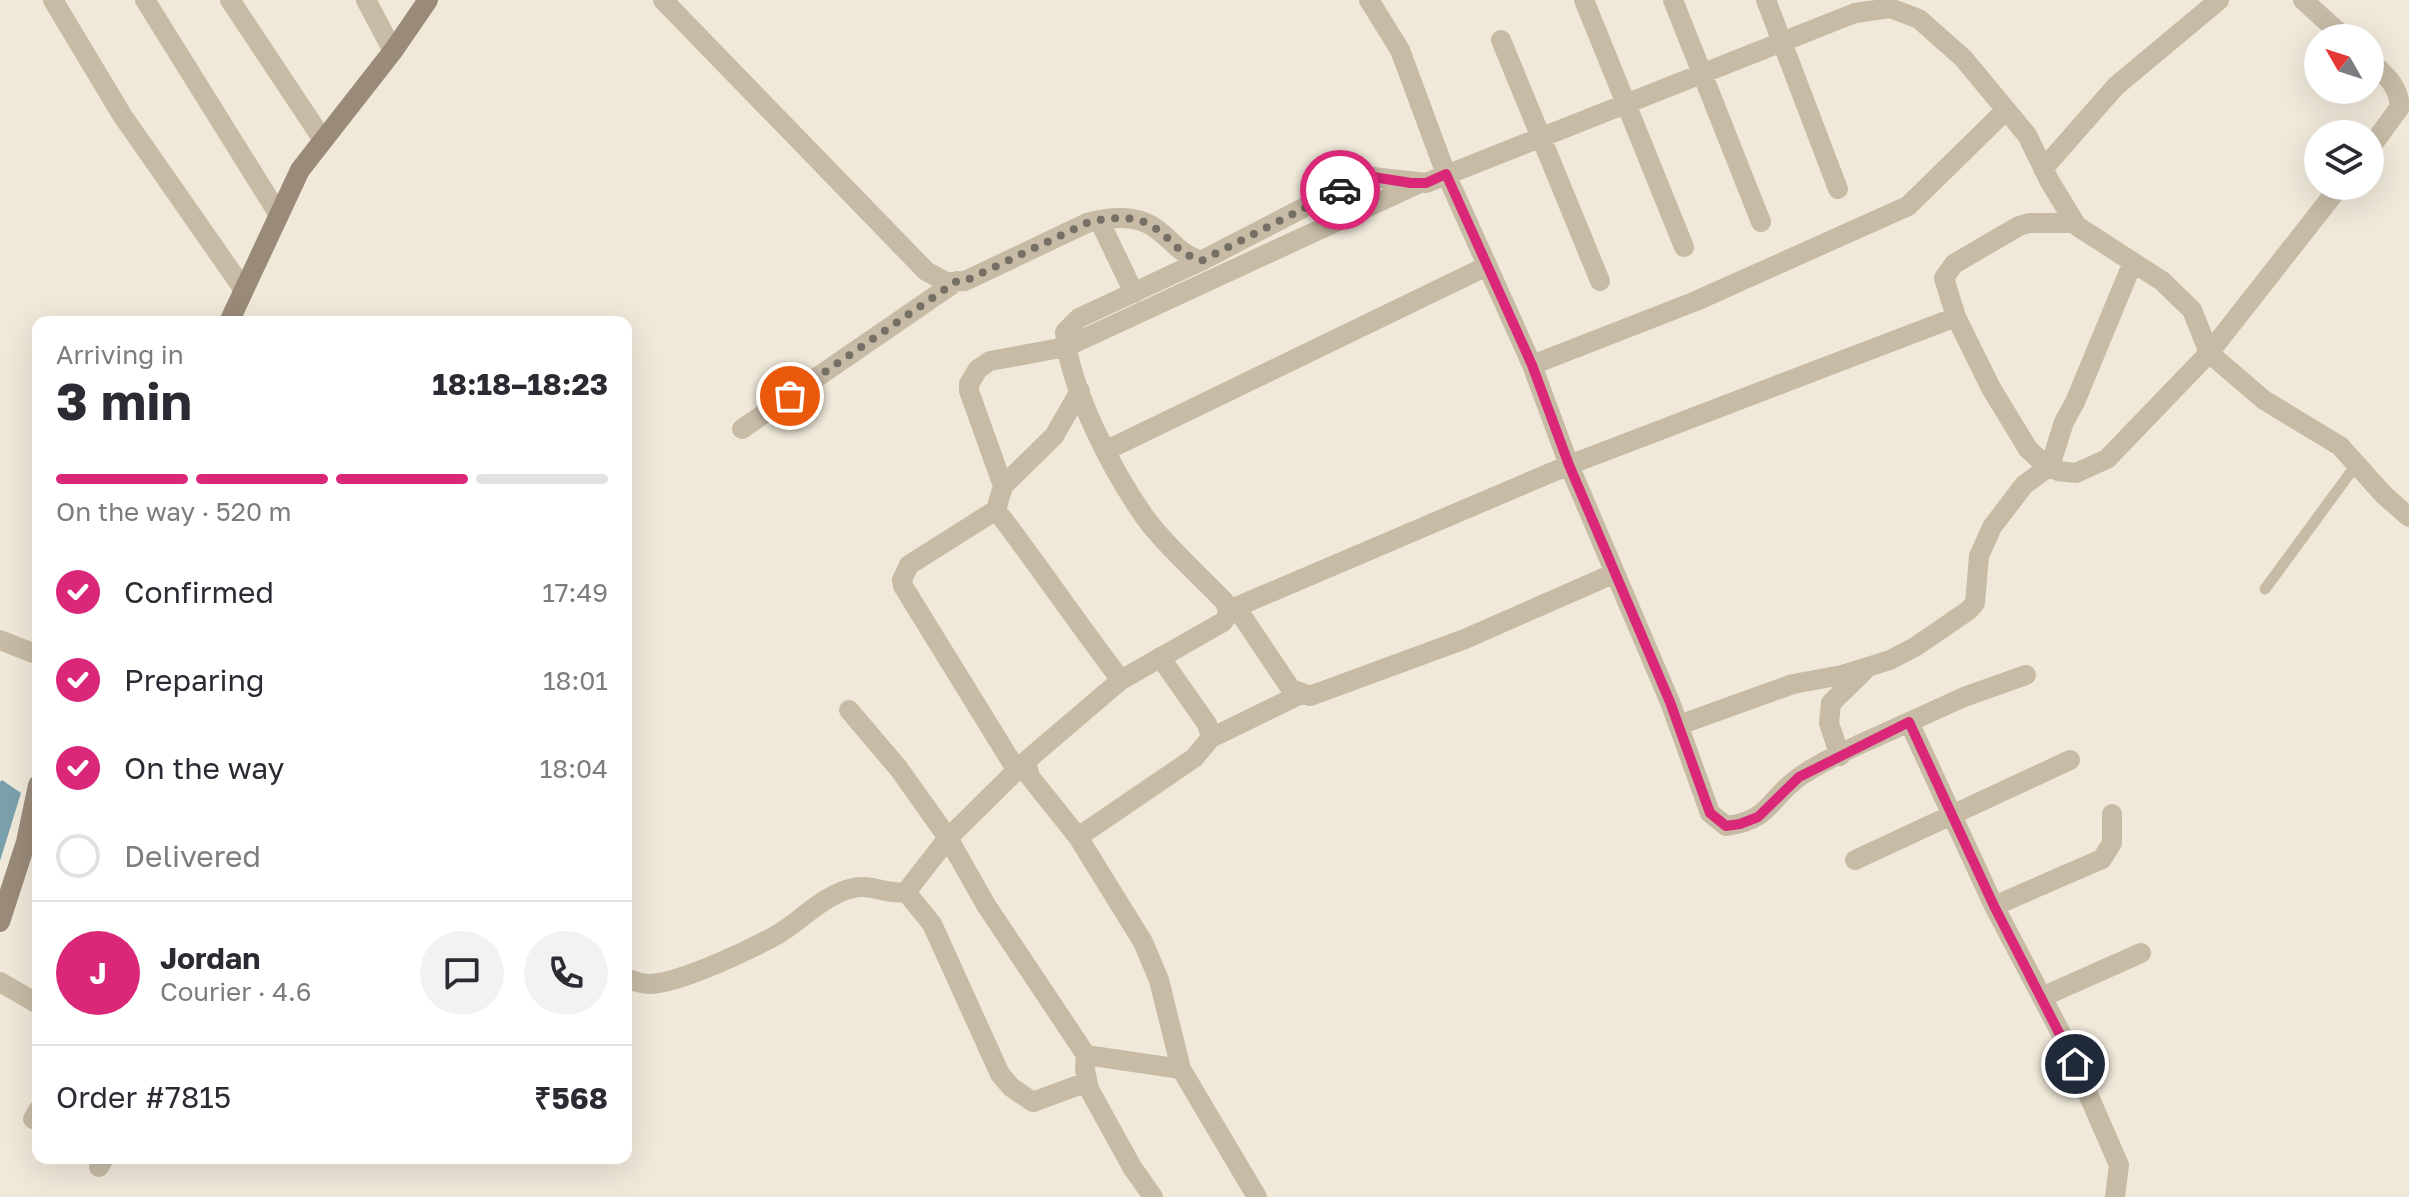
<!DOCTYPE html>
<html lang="en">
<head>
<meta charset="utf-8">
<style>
  :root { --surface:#fff; --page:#f2f2f3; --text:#2b2b33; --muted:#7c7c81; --line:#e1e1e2; --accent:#db2777 }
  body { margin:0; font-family:"Golos Text",sans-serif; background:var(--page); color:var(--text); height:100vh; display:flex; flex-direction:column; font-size:30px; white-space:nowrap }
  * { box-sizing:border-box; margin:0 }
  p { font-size:26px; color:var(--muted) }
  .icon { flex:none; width:44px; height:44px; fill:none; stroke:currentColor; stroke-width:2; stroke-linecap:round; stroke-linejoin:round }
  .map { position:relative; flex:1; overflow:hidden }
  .side { position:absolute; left:32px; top:316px; width:600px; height:848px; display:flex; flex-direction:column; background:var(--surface); border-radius:16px; box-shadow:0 8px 32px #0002 }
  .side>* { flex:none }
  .needle { width:52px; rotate:309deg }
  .fabs { position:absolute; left:2304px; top:24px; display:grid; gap:16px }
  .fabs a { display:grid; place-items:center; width:80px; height:80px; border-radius:50%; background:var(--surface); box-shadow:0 8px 32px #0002; font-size:40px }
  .pin { position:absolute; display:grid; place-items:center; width:68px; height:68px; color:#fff; margin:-34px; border:4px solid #fff; border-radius:50%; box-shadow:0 2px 8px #0007 }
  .courier { position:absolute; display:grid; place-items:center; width:80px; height:80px; margin:-40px; border:6px solid #db2777; border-radius:50%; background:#fff; color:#222; box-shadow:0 2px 10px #0007 }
  .head em { font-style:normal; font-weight:700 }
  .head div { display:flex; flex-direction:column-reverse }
  .head { display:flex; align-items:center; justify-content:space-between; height:136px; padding:0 24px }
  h1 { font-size:52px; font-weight:700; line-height:60px }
  .bar { display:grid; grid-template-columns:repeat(4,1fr); gap:12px 8px; align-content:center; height:96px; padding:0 24px }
  .bar i { height:10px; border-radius:6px; background:var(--line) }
  .bar .on { background:var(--accent) }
  .bar p { grid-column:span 4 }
  .line { display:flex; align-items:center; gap:20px; padding:0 24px; border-top:2px solid var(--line) }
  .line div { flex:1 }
  .round { display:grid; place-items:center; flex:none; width:84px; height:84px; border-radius:42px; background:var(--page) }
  ol { padding:0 24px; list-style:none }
  li { display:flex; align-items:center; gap:24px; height:88px }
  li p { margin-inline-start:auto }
  li .icon { padding:8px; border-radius:50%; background:var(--accent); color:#fff; stroke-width:4 }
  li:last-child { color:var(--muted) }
  li i { width:44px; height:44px; border:4px solid var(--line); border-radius:50% }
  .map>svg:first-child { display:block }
  .water { fill:#7aa0ab }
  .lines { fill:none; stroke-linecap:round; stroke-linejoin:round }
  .service { stroke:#c7bba6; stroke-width:11 }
  .minor { stroke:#c7bba6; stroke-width:20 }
  .secondary { stroke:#9a8a78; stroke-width:20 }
  .done { stroke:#756f66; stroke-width:8; stroke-dasharray:0 14.4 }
  .route { stroke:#db2777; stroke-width:10 }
</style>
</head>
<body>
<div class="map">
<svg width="2409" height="1197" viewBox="0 0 2409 1197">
  <rect width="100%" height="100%" fill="#f0e9da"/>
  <path class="water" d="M2 780 21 793 0 861V782Z"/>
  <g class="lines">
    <path class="service" d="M2265 589 2356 465"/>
    <path class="minor" d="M53 0 122 115 244 290
      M145 0 279 215
      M230 0 323 140
      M366 0 393 51
      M663 0 926 271 946 282 965 281 1087 223C1109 217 1136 214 1155 228 1175 242 1175 251 1201 261L1359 179 1373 177 1426 183 1855 13 1890 8 1919 19 1963 58 2027 135 2050 182 2077 226 2162 281 2192 310 2209 353 2264 400 2340 446 2384 495 2409 517
      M1369 0 1400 50 1446 174 1532 365 1569 465 1670 702 1710 813 1726 826C1771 821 1770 796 1802 775 1834 754 1873 739 1909 722L1994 906 2064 1039 2119 1165 2115 1197
      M1584 0 1684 247
      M1673 0 1761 222
      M1766 0 1838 189
      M2303 0 2345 38
      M1501 40 1600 281
      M2370 61C2386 76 2398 84 2400 107L2370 148
      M2043 169 2116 86 2219 0
      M1099 220 1134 293
      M1201 261 1079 318 1065 332C1069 388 1112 470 1144 516 1163 543 1200 576 1224 601L1229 613 1223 622 1121 680 1026 761 1030 777 1078 837 1143 942 1159 980 1181 1069 1257 1197
      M1956 317 1944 278 1954 264 2019 226 2029 223H2075
      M1532 365 1696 301 1908 206 2006 110
      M742 429 957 281
      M1105 451 1487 266
      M1003 486 1054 436 1080 391
      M996 510 909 565 902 580 903 586 1017 771
      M1236 607 1291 689 1310 696 1465 639 1615 573
      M1229 610 1569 465 1956 317 1991 388 2028 449 2042 462 2058 471 2076 473 2107 459 2209 353 2340 186
      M0 640 38 655
      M1121 680C1078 624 1039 566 996 510L1003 486 969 391V384L978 369 990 361 1066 347 1420 183
      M849 710 899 769 948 838 986 905 1086 1055 1085 1070 1089 1089 1132 1167 1153 1197
      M1909 722 1964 697 2026 675
      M1679 725 1793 684 1842 675 1890 660 1915 647 1969 610 1975 603 1979 556 1992 527 2024 485 2050 466 2064 422 2075 402 2133 262
      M1211 738 1301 694
      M1840 756 1829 723 1831 703 1864 671
      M1078 837 1194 758 1211 738 1207 724 1160 657
      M1855 860 2070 760
      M906 892 932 924 1000 1074 1011 1087 1033 1102 1087 1082
      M1994 906 2102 859 2112 843V814
      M626 978C634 981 641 984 650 984 680 983 747 951 775 936 798 923 816 902 841 892 871 879 881 896 906 892L948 838 1026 761
      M0 982 38 1004
      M2042 997 2141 953
      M1086 1055 1181 1069
      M33 1119 38 1110
      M99 1167 104 1158"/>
    <path class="secondary" d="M229 322 300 170 393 51 428 0
      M0 922 26 842 38 785"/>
  </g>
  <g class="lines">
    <path class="done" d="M790 396 957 281H965L1087 223C1109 217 1136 214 1155 228 1175 242 1175 251 1201 261L1340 190"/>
    <path class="route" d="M1340 190 1359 179 1373 177 1411 183H1426L1446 174 1532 365 1569 465 1670 702 1710 813 1726 826 1740 824 1758 817 1799 777 1909 722 1994 906 2075 1064"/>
  </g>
</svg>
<div class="fabs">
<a><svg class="needle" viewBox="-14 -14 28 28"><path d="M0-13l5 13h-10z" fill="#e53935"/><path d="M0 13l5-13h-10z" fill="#7c7c81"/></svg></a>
<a><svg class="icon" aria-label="layers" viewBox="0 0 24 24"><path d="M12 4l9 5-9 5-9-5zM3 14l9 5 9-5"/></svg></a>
</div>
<div class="pin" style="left:790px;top:396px;background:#ea580c"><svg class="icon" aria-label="bag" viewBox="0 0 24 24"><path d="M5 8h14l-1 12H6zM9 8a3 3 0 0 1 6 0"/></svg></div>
<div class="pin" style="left:2075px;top:1064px;background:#1f2937"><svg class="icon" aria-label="home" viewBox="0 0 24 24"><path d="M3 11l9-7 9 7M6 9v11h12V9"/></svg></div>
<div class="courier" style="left:1340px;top:190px"><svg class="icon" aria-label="car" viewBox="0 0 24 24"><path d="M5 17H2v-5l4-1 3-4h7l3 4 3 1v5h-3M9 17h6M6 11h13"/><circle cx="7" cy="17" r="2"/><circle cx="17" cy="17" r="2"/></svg></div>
<section class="side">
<div class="head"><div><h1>3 min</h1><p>Arriving in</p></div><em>18:18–18:23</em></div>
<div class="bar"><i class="on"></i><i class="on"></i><i class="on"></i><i></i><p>On the way · 520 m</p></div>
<ol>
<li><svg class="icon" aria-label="check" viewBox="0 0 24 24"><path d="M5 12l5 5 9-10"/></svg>Confirmed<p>17:49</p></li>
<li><svg class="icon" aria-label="check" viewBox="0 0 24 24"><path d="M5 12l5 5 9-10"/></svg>Preparing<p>18:01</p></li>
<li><svg class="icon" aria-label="check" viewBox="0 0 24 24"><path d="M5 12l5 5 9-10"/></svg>On the way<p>18:04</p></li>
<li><i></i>Delivered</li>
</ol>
<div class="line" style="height:144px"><b class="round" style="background:var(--accent);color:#fff">J</b><div><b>Jordan</b><p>Courier · 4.6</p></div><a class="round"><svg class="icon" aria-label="chat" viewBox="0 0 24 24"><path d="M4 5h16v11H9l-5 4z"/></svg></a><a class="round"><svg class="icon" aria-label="phone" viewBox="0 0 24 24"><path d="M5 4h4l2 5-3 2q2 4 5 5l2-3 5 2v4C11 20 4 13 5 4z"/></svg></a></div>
<div class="line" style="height:104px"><div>Order #7815</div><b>₹568</b></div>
</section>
</div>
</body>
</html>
